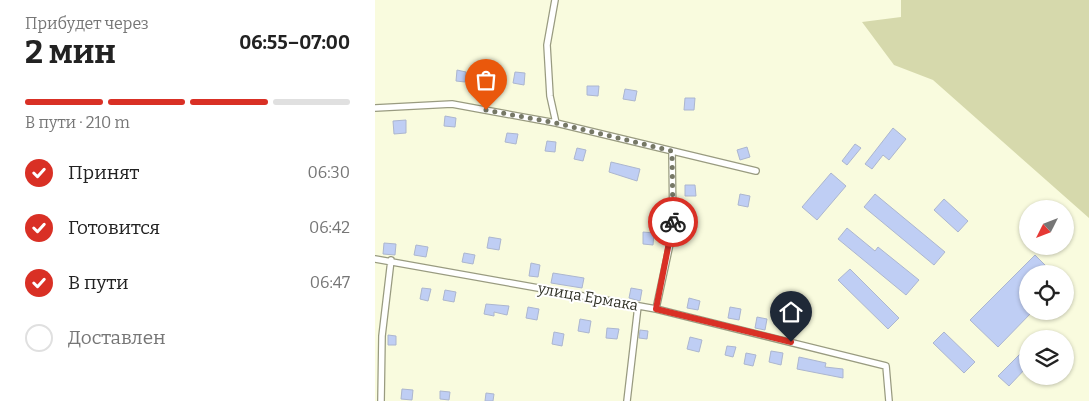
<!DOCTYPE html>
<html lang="ru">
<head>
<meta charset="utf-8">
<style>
  :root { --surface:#fff; --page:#f6f6f6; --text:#222; --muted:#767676; --line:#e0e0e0; --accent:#d93025 }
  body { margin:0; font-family:Bitter,serif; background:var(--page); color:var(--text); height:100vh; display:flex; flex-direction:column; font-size:19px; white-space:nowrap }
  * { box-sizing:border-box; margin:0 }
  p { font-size:16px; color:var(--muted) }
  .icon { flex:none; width:28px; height:28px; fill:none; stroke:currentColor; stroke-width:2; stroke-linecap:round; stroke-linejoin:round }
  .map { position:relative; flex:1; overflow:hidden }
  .panel { display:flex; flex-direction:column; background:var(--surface); width:375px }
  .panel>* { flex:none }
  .needle { width:32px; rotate:228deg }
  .buttons { position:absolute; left:644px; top:200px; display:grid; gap:10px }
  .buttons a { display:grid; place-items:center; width:55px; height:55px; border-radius:50%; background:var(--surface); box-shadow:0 1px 4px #0004; font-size:25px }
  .pin { position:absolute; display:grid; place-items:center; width:42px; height:42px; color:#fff; margin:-51px -21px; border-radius:50% 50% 50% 0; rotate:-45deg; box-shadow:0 0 5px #0007 }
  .pin .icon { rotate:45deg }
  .courier { position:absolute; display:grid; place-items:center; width:50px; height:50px; margin:-25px; border:4px solid #d93025; border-radius:50%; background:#fff; color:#222; box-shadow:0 1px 6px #0007 }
  .head em { font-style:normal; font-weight:700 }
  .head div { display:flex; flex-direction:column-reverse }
  .head { display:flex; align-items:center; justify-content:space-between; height:85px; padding:0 25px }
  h1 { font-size:32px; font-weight:700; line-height:38px }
  .bar { display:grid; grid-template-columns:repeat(4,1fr); gap:8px 5px; align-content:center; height:60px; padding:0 25px }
  .bar i { height:6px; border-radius:4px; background:var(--line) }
  .bar .selected { background:var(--accent) }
  .bar p { grid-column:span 4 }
  ol { padding:0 25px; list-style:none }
  li { display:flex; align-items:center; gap:15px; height:55px }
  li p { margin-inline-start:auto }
  li .icon { padding:5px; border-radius:50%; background:var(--accent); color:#fff; stroke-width:4 }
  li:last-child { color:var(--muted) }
  li i { width:28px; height:28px; border:2px solid var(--line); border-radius:50% }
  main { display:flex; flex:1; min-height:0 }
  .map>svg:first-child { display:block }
  .green { fill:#d6d9ac }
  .building { fill:#bfcef4; stroke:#acb6cf }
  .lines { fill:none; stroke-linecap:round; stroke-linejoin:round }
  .street-casing { stroke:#999b80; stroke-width:8 }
  .street { stroke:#fff; stroke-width:5.5 }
  .done { stroke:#767866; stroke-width:5; stroke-dasharray:0 9 }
  .route { stroke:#d93025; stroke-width:6 }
  .labels { text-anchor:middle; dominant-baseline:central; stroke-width:4; stroke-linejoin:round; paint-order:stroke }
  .street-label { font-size:15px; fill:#303126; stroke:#fff }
</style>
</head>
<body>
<main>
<section class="panel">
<div class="head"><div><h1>2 мин</h1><p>Прибудет через</p></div><em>06:55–07:00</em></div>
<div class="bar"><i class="selected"></i><i class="selected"></i><i class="selected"></i><i></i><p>В пути · 210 m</p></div>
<ol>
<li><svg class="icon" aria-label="check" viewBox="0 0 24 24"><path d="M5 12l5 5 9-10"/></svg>Принят<p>06:30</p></li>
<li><svg class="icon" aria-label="check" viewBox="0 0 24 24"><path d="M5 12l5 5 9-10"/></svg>Готовится<p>06:42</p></li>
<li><svg class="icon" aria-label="check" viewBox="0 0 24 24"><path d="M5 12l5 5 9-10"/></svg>В пути<p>06:47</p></li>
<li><i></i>Доставлен</li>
</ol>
</section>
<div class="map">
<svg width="714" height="401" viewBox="0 0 714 401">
  <rect width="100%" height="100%" fill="#f9fbde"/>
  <path class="green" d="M526 0H714V218L558 80 519 65 487 22 526 17Z"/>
  <path class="building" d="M82 70 91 72 90 82 81 81Z
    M140 72 150 73 149 85 138 83Z
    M212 86H224L223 96 212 95Z
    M250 89 262 91 260 101 248 99Z
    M310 98H320L319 110H309Z
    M70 116 81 118 80 127 69 126Z
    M31 120V133L19 134 18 121Z
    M518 128 531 139 514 160 508 155 497 169 490 164Z
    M132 133 143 134 141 144 130 142Z
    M172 141 181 142 180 152 170 151Z
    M480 144 486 148 472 165 467 161Z
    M372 147 375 157 365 160 362 150Z
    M202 148 211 150 208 161 199 159Z
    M236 162 265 169 262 181 234 172Z
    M456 173 471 186 442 220 427 207Z
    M310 185H320L321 196H310Z
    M365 194 375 196 373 207 363 205Z
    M500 194 570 252 559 265 489 207Z
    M569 199 593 221 583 232 559 210Z
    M472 228 500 251 503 247 544 280 531 295 463 239Z
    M268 232 279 233 278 245 268 244Z
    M114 237 126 239 124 250 112 248Z
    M9 243 21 244 20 255 8 254Z
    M41 245 53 247 51 257 39 255Z
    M89 253 100 255 98 264 87 262Z
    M660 255 679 274H652V311H658L623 347 595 320Z
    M156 263 165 265 163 277 154 276Z
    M475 269 524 318 513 329 463 280Z
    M178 273 209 278 207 288 176 283Z
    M47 288 56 289 53 301 45 299Z
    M256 288 267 290 265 301 254 298Z
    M70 290 81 292 79 302 68 300Z
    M314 298 325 301 323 310 312 308Z
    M111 304 134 306 132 315 119 312V316L109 314Z
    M153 307 164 309 162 320 151 318Z
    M355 307 366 309 364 320 353 318Z
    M382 317 392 319 390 330 380 328Z
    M205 319 216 321 214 333 203 331Z
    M232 328 244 329 242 339 231 338Z
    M265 330 273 331 272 339 264 338Z
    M179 332 189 334 187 346 177 344Z
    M569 332 600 362 589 373 558 343Z
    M13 335 21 336V345H13Z
    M315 337 327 340 324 352 312 349Z
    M352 346 361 347 358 357 350 355Z
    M652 347V367L634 386 623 376Z
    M396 351 408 353 406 365 394 362Z
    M371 353 381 355 378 366 369 364Z
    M424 357 451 363 450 367 468 369V378L422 369Z
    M27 389 38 390 37 400 26 399Z
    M65 391 75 392 74 400 65 399Z
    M111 393 119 394 118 401H110Z"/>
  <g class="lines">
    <defs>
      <path id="street" d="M180 0 172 45 175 96 181 123
        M0 108 77 104 181 123 381 171
        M0 259 281 309 511 366 514 401
        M281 309 298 230 297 151
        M6 401 7 336 16 260
        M252 401 263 306"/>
    </defs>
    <use href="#street" class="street-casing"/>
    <use href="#street" class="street"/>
  </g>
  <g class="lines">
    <path class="done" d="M111 110 181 123 297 151 298 222"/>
    <path class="route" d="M298 222 281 309 416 342"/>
  </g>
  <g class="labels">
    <g class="street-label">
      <text transform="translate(213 297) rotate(10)">улица Ермака</text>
    </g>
  </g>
</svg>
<div class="buttons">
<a><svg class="needle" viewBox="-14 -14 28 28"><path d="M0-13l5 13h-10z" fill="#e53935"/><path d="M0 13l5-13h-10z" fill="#767676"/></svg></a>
<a><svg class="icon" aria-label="locate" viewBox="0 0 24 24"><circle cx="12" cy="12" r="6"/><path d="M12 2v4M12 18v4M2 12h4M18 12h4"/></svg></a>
<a><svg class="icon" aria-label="layers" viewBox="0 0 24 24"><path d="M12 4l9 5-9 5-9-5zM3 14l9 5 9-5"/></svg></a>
</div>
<div class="pin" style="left:111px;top:110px;background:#ea580c"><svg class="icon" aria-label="bag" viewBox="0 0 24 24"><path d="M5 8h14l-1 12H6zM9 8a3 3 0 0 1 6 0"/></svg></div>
<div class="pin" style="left:416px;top:342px;background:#1f2937"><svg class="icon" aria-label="home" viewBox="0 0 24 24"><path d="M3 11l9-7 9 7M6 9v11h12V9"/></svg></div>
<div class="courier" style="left:298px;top:222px"><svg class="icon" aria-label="bike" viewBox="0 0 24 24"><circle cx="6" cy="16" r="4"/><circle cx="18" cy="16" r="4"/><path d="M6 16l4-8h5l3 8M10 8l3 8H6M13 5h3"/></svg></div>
</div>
</main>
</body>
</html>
